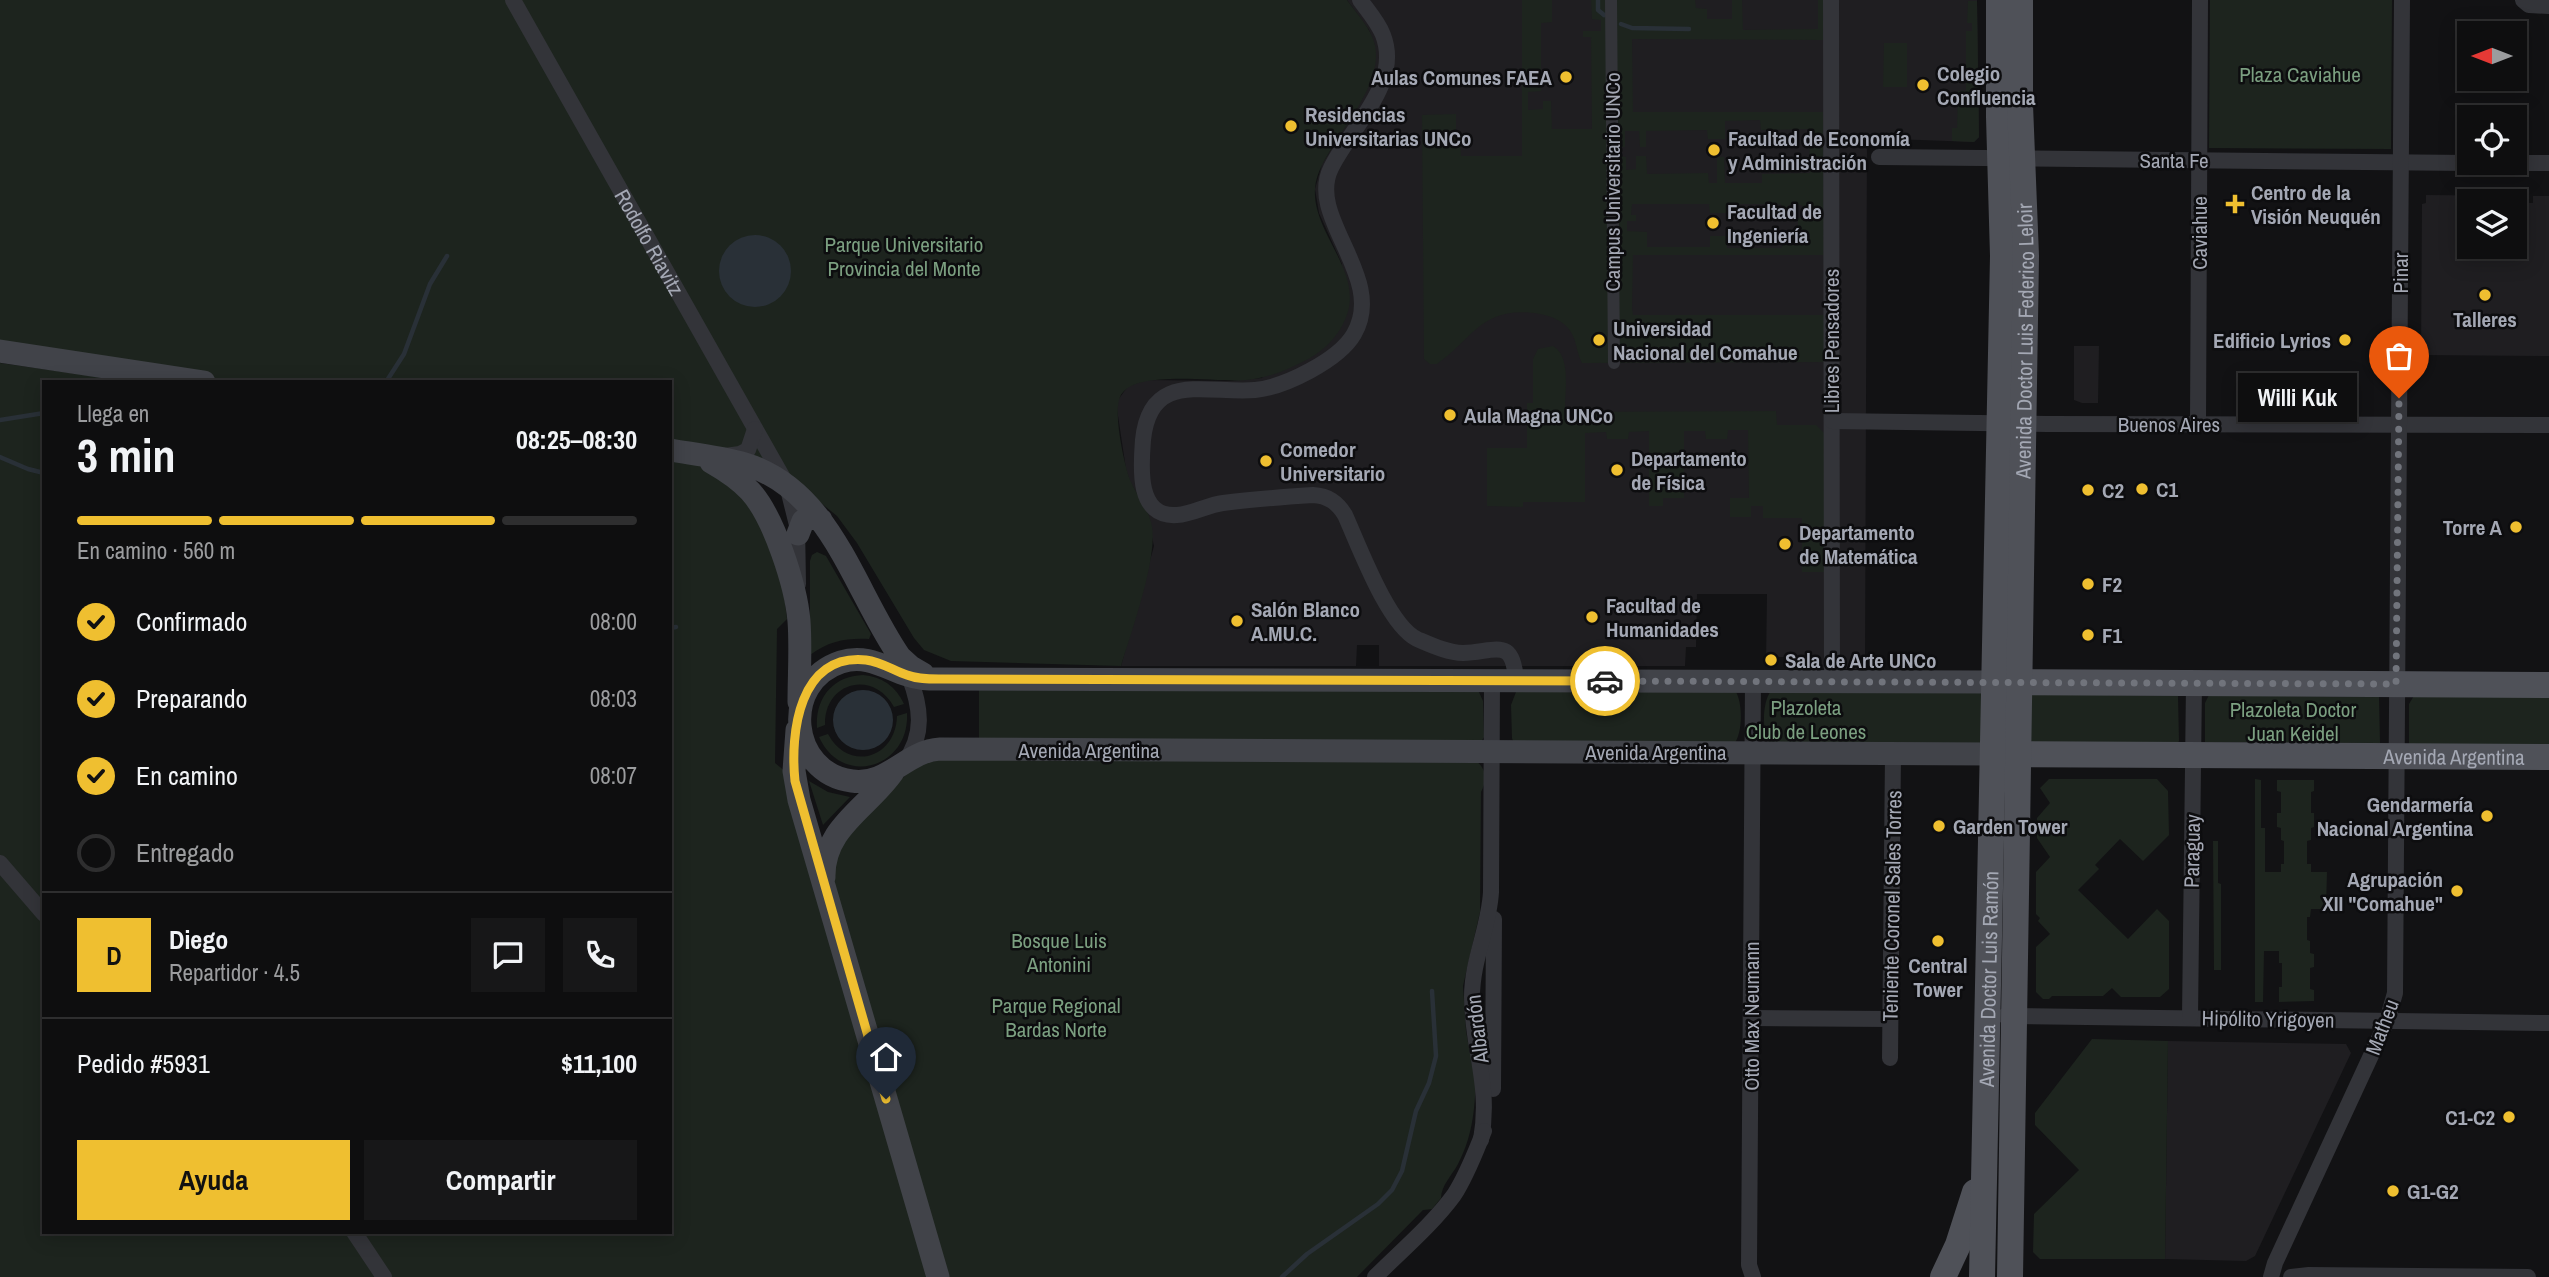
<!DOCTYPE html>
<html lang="es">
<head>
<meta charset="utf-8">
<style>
  :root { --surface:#0e0e0f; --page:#171718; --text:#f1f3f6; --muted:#9b9c9e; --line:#2e2e2f; --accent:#efbf30 }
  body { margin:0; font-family:"Archivo Narrow",sans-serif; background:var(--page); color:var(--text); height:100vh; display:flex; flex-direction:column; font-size:26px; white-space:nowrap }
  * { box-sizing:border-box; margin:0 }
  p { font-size:23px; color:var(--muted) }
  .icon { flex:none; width:38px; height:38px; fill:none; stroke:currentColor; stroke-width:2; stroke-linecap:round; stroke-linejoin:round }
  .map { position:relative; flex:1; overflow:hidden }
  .drawer { position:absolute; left:42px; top:380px; width:630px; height:854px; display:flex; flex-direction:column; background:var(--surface); border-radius:0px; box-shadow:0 4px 18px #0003,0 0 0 2px var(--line) }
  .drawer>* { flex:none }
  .needle { width:46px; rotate:270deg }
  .buttons { position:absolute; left:2457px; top:21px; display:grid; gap:14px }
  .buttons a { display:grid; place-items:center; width:70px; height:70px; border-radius:0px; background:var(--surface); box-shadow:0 4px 18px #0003,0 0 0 2px var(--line); font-size:35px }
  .pin { position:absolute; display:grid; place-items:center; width:60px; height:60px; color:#fff; margin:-72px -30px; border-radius:50% 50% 50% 0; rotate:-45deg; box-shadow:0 0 7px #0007 }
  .pin .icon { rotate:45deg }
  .courier { position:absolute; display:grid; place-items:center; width:70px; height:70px; margin:-35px; border:5px solid #efbf30; border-radius:50%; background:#fff; color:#222; box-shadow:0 2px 9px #0007 }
  .bubble { position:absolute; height:49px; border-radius:0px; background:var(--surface); box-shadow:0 4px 18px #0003,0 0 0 2px var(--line); font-size:23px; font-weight:700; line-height:49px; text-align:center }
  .summary em { font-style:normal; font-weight:700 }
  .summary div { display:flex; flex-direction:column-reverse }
  .summary { display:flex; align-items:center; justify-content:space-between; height:119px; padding:0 35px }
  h1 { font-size:46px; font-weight:700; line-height:52px }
  .bar { display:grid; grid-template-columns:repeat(4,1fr); gap:10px 7px; align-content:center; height:84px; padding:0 35px }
  .bar i { height:9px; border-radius:5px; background:var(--line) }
  .bar .current { background:var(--accent) }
  .bar p { grid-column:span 4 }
  .line { display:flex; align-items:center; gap:18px; padding:0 35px; border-top:2px solid var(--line) }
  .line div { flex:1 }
  .round { display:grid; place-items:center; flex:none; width:74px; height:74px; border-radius:0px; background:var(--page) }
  ol { padding:0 35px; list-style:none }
  li { display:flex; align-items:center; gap:21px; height:77px }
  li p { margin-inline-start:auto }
  li .icon { padding:7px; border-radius:50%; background:var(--accent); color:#111; stroke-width:4 }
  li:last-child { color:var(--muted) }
  li i { width:38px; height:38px; border:4px solid var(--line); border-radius:50% }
  .primary-button { display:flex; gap:14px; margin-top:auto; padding:14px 35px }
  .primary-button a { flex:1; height:80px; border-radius:0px; background:var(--accent); color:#111; font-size:28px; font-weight:700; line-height:80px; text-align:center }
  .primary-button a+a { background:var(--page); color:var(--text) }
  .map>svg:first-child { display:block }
  .built { fill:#1f1e21; fill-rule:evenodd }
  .green { fill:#1d241e; fill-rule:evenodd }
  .water { fill:#293037 }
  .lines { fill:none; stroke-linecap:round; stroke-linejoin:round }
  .stream { stroke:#293037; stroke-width:4.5 }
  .pedestrian { stroke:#333439; stroke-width:12 }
  .minor { stroke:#333439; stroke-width:16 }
  .secondary { stroke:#414349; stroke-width:23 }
  .primary { stroke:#4f5158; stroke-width:26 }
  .done { stroke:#71747c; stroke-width:7; stroke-dasharray:0 12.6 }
  .route { stroke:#efbf30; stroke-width:9 }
  .poi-dot { fill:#efbf30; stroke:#0d0d0f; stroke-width:2.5 }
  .labels { text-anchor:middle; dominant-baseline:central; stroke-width:5; stroke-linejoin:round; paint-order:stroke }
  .poi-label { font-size:21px; font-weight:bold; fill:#a4a8b4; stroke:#0d0d0f; text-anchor:start }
  .park-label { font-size:21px; fill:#7b9f80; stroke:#0d0d0f }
  .street-label { font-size:21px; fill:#a4a8b4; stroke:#0d0d0f }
</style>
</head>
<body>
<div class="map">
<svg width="2549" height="1277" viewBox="0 0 2549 1277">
  <rect width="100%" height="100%" fill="#121214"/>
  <path class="built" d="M1347 0H1977L1979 137 1974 142 1867 138 1865 669 1801 668V657H1777L1776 663H1766L1767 594H1697L1696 647H1686L1685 666H1379V645H1357L1356 666H1121L1154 546 1145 507 1130 482 1126 469 1117 409 1118 400 1128 386 1147 380 1229 381 1262 378 1342 264 1319 213 1315 189 1322 164 1362 99 1372 78 1375 61V46L1369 30Z
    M2426 195 2526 196V203H2533V196H2549V356L2421 355 2422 204 2426 203ZM2469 201H2515V247H2469Z
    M2074 346H2099L2098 403H2082L2074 400Z
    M2168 1041 2346 1044 2351 1053 2255 1256 2246 1261 2165 1259Z"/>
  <path class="green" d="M0 0H1347C1357 14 1371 28 1375 45 1382 80 1350 118 1333 146 1325 159 1316 173 1315 189 1312 236 1369 275 1343 324 1336 338 1324 350 1310 358 1290 369 1269 378 1246 380 1218 383 1132 368 1120 397 1113 412 1124 464 1130 480 1136 494 1147 507 1151 522 1160 553 1131 632 1121 666L951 661 924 650 914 638 857 543 837 516 810 494 670 450V382H204L0 351Z
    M1522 0H1552V22L1541 23V91L1528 92V110L1543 109V101H1551L1552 129H1592L1591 37H1583V31H1601V20L1592 19 1591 0H1695L1696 8 1707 9V19H1732V0H1742L1743 30 1818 29V0H1823V40L1632 39 1633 112H1823L1824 255H1633L1632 308 1633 315H1824V362L1582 363C1576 352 1577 338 1568 328 1559 318 1547 315 1534 313 1482 307 1473 338 1437 364H1430L1424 359 1422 115 1456 114V136H1460L1461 156H1522ZM1760 120 1761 130 1809 129 1810 173 1762 174V183H1725L1724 157H1717V183H1709L1708 173 1647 174 1646 156H1636V169L1626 170V157L1620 156V147H1625V131H1639L1640 147H1646V131L1707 130 1708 139H1725V121ZM1632 204H1709L1710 213H1727L1728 204H1781L1782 218 1788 219V205H1802L1803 218H1798V242H1788L1787 236H1782V248H1727V236H1710V247H1647V232L1627 231V221H1636V215H1631Z
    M2210 0H2392L2391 149 2209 148Z
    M1968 1H1977L1979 137 1974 142 1952 141V128H1957L1958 91H1966V31H1972V23H1967Z
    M1884 43H1907V87H1883Z
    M1553 346C1571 356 1565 390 1565 408L1570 412 1776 411 1777 425H1816L1824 433 1825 572H1802V518H1763V506H1751V517H1730V498H1749L1748 430H1728L1727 439H1706L1705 431H1684V498H1663V506H1649V431L1629 432 1628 439H1607L1606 432 1585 433V502H1523V507L1487 506V448H1527V403H1533V359L1538 349Z
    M0 363 128 381 44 382V1232H670V459L704 466 749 499 782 577 787 619 777 629 775 763 786 772 817 888 843 836 916 765 933 759 1476 761C1487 769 1487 781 1481 792L1480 912 1463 986 1466 1031 1472 1065 1477 1071C1474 1106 1475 1131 1458 1164 1452 1175 1441 1186 1441 1198L1432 1209 1423 1210 1357 1277H0Z
    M817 552 826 556 871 634 869 639C846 638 829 641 810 655V561L812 555Z
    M863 675C882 677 896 686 904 704L894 707C873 669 824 682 825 725L817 728C815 698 833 676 863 675Z
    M979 686 1478 690 1483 701 1484 737 1481 742H979Z
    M1735 690C1743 702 1743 733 1734 744L1513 741 1512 738 1511 705 1516 692Z
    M1771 691 1982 692 1985 743 1769 745C1762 732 1762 702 1771 691Z
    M2033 694 2178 696 2179 741 2177 744 2036 745 2030 740 2031 696Z
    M2415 694H2549V752L2409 744V704Z
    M2209 695 2379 697 2380 743 2205 742V703Z
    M907 713C910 768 842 788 819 737L828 734C849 773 896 758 897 716Z
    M2049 779H2157L2168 791 2169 835 2143 861 2120 839 2095 865 2099 869 2078 890 2128 939 2157 909 2169 921V989L2160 997H2121L2112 988 2103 996H2052L2049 999H2043L2036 992V947L2050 934 2038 921 2040 918 2036 914V872L2050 857 2037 838V818L2050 803 2040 788Z
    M2255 779 2261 780V828H2265V872H2281V864H2284V841L2281 840V828L2277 827V813H2281V792L2277 791V780H2314V791L2311 792V813H2314V827L2311 828V840L2307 841V864H2311V872H2327L2326 909H2311L2310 917H2307V940L2310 941V953L2314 954V967L2310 968V989L2314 990V1001L2279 1002V987H2282V963H2279V951H2264L2263 1002H2255Z
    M809 781 828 792 850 797 823 825Z
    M2213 841H2218V883L2221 884V970H2214Z
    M2092 1039 2168 1041 2165 1259H2040L2033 1252 2034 1214 2079 1170 2035 1125V1113Z"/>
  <path class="water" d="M719 271a36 36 0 1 1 72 0a36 36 0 1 1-72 0Z
    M833 720a30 30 0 1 1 60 0a30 30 0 1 1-60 0Z"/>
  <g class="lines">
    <path class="stream" d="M1598 0V10L1604 15
      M1621 24 1632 28 1689 29
      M386 382 404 354 430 284 447 256
      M0 420 44 413
      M0 457 28 469 44 473
      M670 628 676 627
      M1282 1277 1307 1254 1378 1204 1392 1190 1402 1171 1416 1111 1429 1083 1436 1056 1432 991"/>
    <path class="pedestrian" d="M1611 0 1614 363"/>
    <g class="minor">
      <path id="s1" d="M513 0 787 485 797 525 798 584"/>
      <path d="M1360 0C1368 11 1378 22 1383 35 1402 84 1350 128 1331 168 1306 218 1387 277 1354 334 1339 360 1285 387 1255 390 1206 394 1150 370 1143 440 1141 466 1136 518 1177 515 1193 514 1207 505 1223 503 1253 499 1283 497 1313 495 1328 496 1337 502 1345 515 1359 546 1388 625 1417 639 1431 645 1448 653 1463 653 1496 652 1513 636 1516 681"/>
      <path d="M1831 0 1832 682"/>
      <path d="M2523 0 2529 5 2549 6"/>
      <path d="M1879 157 2469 163"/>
      <path d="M2491 163H2549"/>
      <path d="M1832 421 2047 424 2549 425"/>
      <path d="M2198 424 2200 0"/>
      <path d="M725 456 740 454 748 450 755 429"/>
      <path d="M1753 681 1749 1265 1753 1277"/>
      <path d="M904 763C925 735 921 707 909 676"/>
      <path d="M0 863 44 914"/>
      <path d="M2005 1016 2549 1023"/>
      <path d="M1751 1018 1890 1019"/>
      <path d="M2190 1018 2194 683"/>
      <path d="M1890 1058 1893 754"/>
      <path d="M1493 1089 1494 919"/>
      <path d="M1481 1140C1491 1085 1472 1049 1472 997 1472 960 1489 928 1491 892L1492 681"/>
      <path d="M354 1232 384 1277"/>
      <path d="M1375 1277C1401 1251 1432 1225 1454 1195 1467 1175 1475 1153 1484 1131"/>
      <path d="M2271 1277 2275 1263 2387 1021 2395 993 2402 0"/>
      <path d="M2291 1277 2309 1275 2528 1277"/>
    </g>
    <path class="secondary" d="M0 351 204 382
      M670 450C694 454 721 457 745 464 831 490 854 591 900 657L911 667 923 674
      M711 462C725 470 739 479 750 491 774 517 796 586 799 621 801 648 799 676 799 702
      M798 534 803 521 811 518 821 520
      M797 730 794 771 799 800 938 1277
      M1994 754 940 749C906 751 888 786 852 781 789 773 780 682 841 662 866 654 884 667 907 675 918 679 928 679 939 679L1995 682
      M824 877C823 828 868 808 893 772"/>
    <g class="primary">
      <path d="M2003 682 2549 685"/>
      <path id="s2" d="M2001 754 2549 757"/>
      <path d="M1943 1277 1958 1245 1975 1192"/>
      <path id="s3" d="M1982 1277 2003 256 1999 117V0"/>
      <path id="s4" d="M2010 1277 2026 256 2020 105V0"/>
    </g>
  </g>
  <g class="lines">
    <path class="done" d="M1605 681 2396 684 2399 398"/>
    <path class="route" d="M886 1099 795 781C790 733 799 653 866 660 881 662 893 670 907 675 917 679 928 679 939 679L1605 681"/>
  </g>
  <g class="poi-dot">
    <circle cx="1566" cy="77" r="7"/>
    <circle cx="1923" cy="85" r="7"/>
    <circle cx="1291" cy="126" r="7"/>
    <circle cx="1714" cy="150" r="7"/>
    <path d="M2231.5 193.5h7v7h7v7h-7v7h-7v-7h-7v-7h7z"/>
    <circle cx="1713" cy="223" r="7"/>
    <circle cx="2485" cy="295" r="7"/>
    <circle cx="1599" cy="340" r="7"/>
    <circle cx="2345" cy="340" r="7"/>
    <circle cx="1450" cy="415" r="7"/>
    <circle cx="1266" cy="461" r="7"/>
    <circle cx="1617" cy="470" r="7"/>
    <circle cx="2142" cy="489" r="7"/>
    <circle cx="2088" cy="490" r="7"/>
    <circle cx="2516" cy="527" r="7"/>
    <circle cx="1785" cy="544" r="7"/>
    <circle cx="2088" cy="584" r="7"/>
    <circle cx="1592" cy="617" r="7"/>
    <circle cx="1237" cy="621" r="7"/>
    <circle cx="2088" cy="635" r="7"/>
    <circle cx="1771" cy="660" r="7"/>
    <circle cx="2487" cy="816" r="7"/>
    <circle cx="1939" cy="826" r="7"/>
    <circle cx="2457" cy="891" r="7"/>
    <circle cx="1938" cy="941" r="7"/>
    <circle cx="2509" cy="1117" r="7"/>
    <circle cx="2393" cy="1191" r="7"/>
  </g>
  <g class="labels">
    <g class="poi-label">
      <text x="1937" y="73">Colegio<tspan x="1937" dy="24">Confluencia</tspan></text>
      <text x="1552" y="77" text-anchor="end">Aulas Comunes FAEA</text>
      <text x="1305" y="114">Residencias<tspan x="1305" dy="24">Universitarias UNCo</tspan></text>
      <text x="1728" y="138">Facultad de Economía<tspan x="1728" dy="24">y Administración</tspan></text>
      <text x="2251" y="192">Centro de la<tspan x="2251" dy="24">Visión Neuquén</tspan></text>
      <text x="1727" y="211">Facultad de<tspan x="1727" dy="24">Ingeniería</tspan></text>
      <text x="2485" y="319" text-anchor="middle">Talleres</text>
      <text x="1613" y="328">Universidad<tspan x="1613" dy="24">Nacional del Comahue</tspan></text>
      <text x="2331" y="340" text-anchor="end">Edificio Lyrios</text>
      <text x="1464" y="415">Aula Magna UNCo</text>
      <text x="1280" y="449">Comedor<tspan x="1280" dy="24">Universitario</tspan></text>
      <text x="1631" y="458">Departamento<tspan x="1631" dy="24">de Física</tspan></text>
      <text x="2156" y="489">C1</text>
      <text x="2102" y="490">C2</text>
      <text x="2502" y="527" text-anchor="end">Torre A</text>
      <text x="1799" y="532">Departamento<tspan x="1799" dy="24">de Matemática</tspan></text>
      <text x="2102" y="584">F2</text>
      <text x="1606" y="605">Facultad de<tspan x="1606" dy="24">Humanidades</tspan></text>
      <text x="1251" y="609">Salón Blanco<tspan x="1251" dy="24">A.MU.C.</tspan></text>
      <text x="2102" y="635">F1</text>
      <text x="1785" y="660">Sala de Arte UNCo</text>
      <text x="2473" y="804" text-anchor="end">Gendarmería<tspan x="2473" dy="24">Nacional Argentina</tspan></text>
      <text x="1953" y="826">Garden Tower</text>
      <text x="2443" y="879" text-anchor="end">Agrupación<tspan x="2443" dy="24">XII "Comahue"</tspan></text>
      <text x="1938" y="965" text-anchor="middle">Central<tspan x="1938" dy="24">Tower</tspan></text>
      <text x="2495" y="1117" text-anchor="end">C1-C2</text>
      <text x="2407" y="1191">G1-G2</text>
    </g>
    <g class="park-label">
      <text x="2300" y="74">Plaza Caviahue</text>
      <text x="904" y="244">Parque Universitario<tspan x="904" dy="24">Provincia del Monte</tspan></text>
      <text x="1806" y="707">Plazoleta<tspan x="1806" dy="24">Club de Leones</tspan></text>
      <text x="2293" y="709">Plazoleta Doctor<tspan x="2293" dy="24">Juan Keidel</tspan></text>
      <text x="1059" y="940">Bosque Luis<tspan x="1059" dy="24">Antonini</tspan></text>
      <text x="1056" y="1005">Parque Regional<tspan x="1056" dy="24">Bardas Norte</tspan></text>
    </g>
    <g class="street-label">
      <text x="2174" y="160">Santa Fe</text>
      <text transform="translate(1612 182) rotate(-90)">Campus Universitario UNCo</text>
      <text transform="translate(2199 233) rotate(-90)">Caviahue</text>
      <text stroke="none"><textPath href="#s1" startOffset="278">Rodolfo Riavitz</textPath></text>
      <text transform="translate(2400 273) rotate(-90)">Pinar</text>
      <text transform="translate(1831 341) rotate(-90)">Libres Pensadores</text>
      <text stroke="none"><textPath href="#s4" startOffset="936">Avenida Doctor Luis Federico Leloir</textPath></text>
      <text x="2169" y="424">Buenos Aires</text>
      <text x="1089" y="750">Avenida Argentina</text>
      <text x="1656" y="752">Avenida Argentina</text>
      <text stroke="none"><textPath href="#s2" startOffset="453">Avenida Argentina</textPath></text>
      <text transform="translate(2192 851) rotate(-89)">Paraguay</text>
      <text transform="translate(1892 906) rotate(-89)">Teniente Coronel Sales Torres</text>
      <text stroke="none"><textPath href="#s3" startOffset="298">Avenida Doctor Luis Ramón</textPath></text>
      <text transform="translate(1751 1016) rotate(-90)">Otto Max Neumann</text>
      <text transform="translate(2268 1019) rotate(1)">Hipólito Yrigoyen</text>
      <text transform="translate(2382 1027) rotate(-69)">Matheu</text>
      <text transform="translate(1477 1029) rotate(-97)">Albardón</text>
    </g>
  </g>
</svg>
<div class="buttons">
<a><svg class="needle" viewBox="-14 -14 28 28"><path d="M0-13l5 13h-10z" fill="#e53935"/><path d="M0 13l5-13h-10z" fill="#9b9c9e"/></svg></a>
<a><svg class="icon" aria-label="locate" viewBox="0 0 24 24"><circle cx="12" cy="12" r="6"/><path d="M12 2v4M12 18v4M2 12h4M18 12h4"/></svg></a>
<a><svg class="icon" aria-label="layers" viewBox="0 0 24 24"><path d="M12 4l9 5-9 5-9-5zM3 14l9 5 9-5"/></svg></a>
</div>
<div class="pin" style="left:2399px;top:398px;background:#ea580c"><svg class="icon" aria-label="bag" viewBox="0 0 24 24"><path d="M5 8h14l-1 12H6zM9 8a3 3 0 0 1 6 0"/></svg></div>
<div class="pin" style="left:886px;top:1099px;background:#1f2937"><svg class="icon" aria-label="home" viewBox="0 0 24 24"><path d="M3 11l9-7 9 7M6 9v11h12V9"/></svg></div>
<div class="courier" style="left:1605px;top:681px"><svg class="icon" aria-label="car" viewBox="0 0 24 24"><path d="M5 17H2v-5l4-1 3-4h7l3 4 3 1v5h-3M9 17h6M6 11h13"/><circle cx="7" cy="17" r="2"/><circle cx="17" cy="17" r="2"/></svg></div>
<div class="bubble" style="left:2238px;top:373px;width:119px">Willi Kuk</div>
<section class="drawer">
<div class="summary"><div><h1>3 min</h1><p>Llega en</p></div><em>08:25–08:30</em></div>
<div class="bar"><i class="current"></i><i class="current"></i><i class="current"></i><i></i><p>En camino · 560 m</p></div>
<ol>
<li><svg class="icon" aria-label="check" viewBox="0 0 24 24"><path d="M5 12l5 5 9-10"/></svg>Confirmado<p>08:00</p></li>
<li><svg class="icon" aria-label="check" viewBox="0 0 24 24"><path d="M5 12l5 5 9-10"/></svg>Preparando<p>08:03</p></li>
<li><svg class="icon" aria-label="check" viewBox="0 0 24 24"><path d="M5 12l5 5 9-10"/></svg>En camino<p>08:07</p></li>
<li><i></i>Entregado</li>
</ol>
<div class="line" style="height:126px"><b class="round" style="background:var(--accent);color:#111">D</b><div><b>Diego</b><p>Repartidor · 4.5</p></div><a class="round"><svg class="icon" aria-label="chat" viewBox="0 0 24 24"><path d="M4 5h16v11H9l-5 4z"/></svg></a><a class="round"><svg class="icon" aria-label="phone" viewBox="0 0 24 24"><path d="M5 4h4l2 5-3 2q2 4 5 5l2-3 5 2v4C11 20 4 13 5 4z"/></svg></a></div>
<div class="line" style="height:91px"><div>Pedido #5931</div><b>$11,100</b></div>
<div class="primary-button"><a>Ayuda</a><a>Compartir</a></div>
</section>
</div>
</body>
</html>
